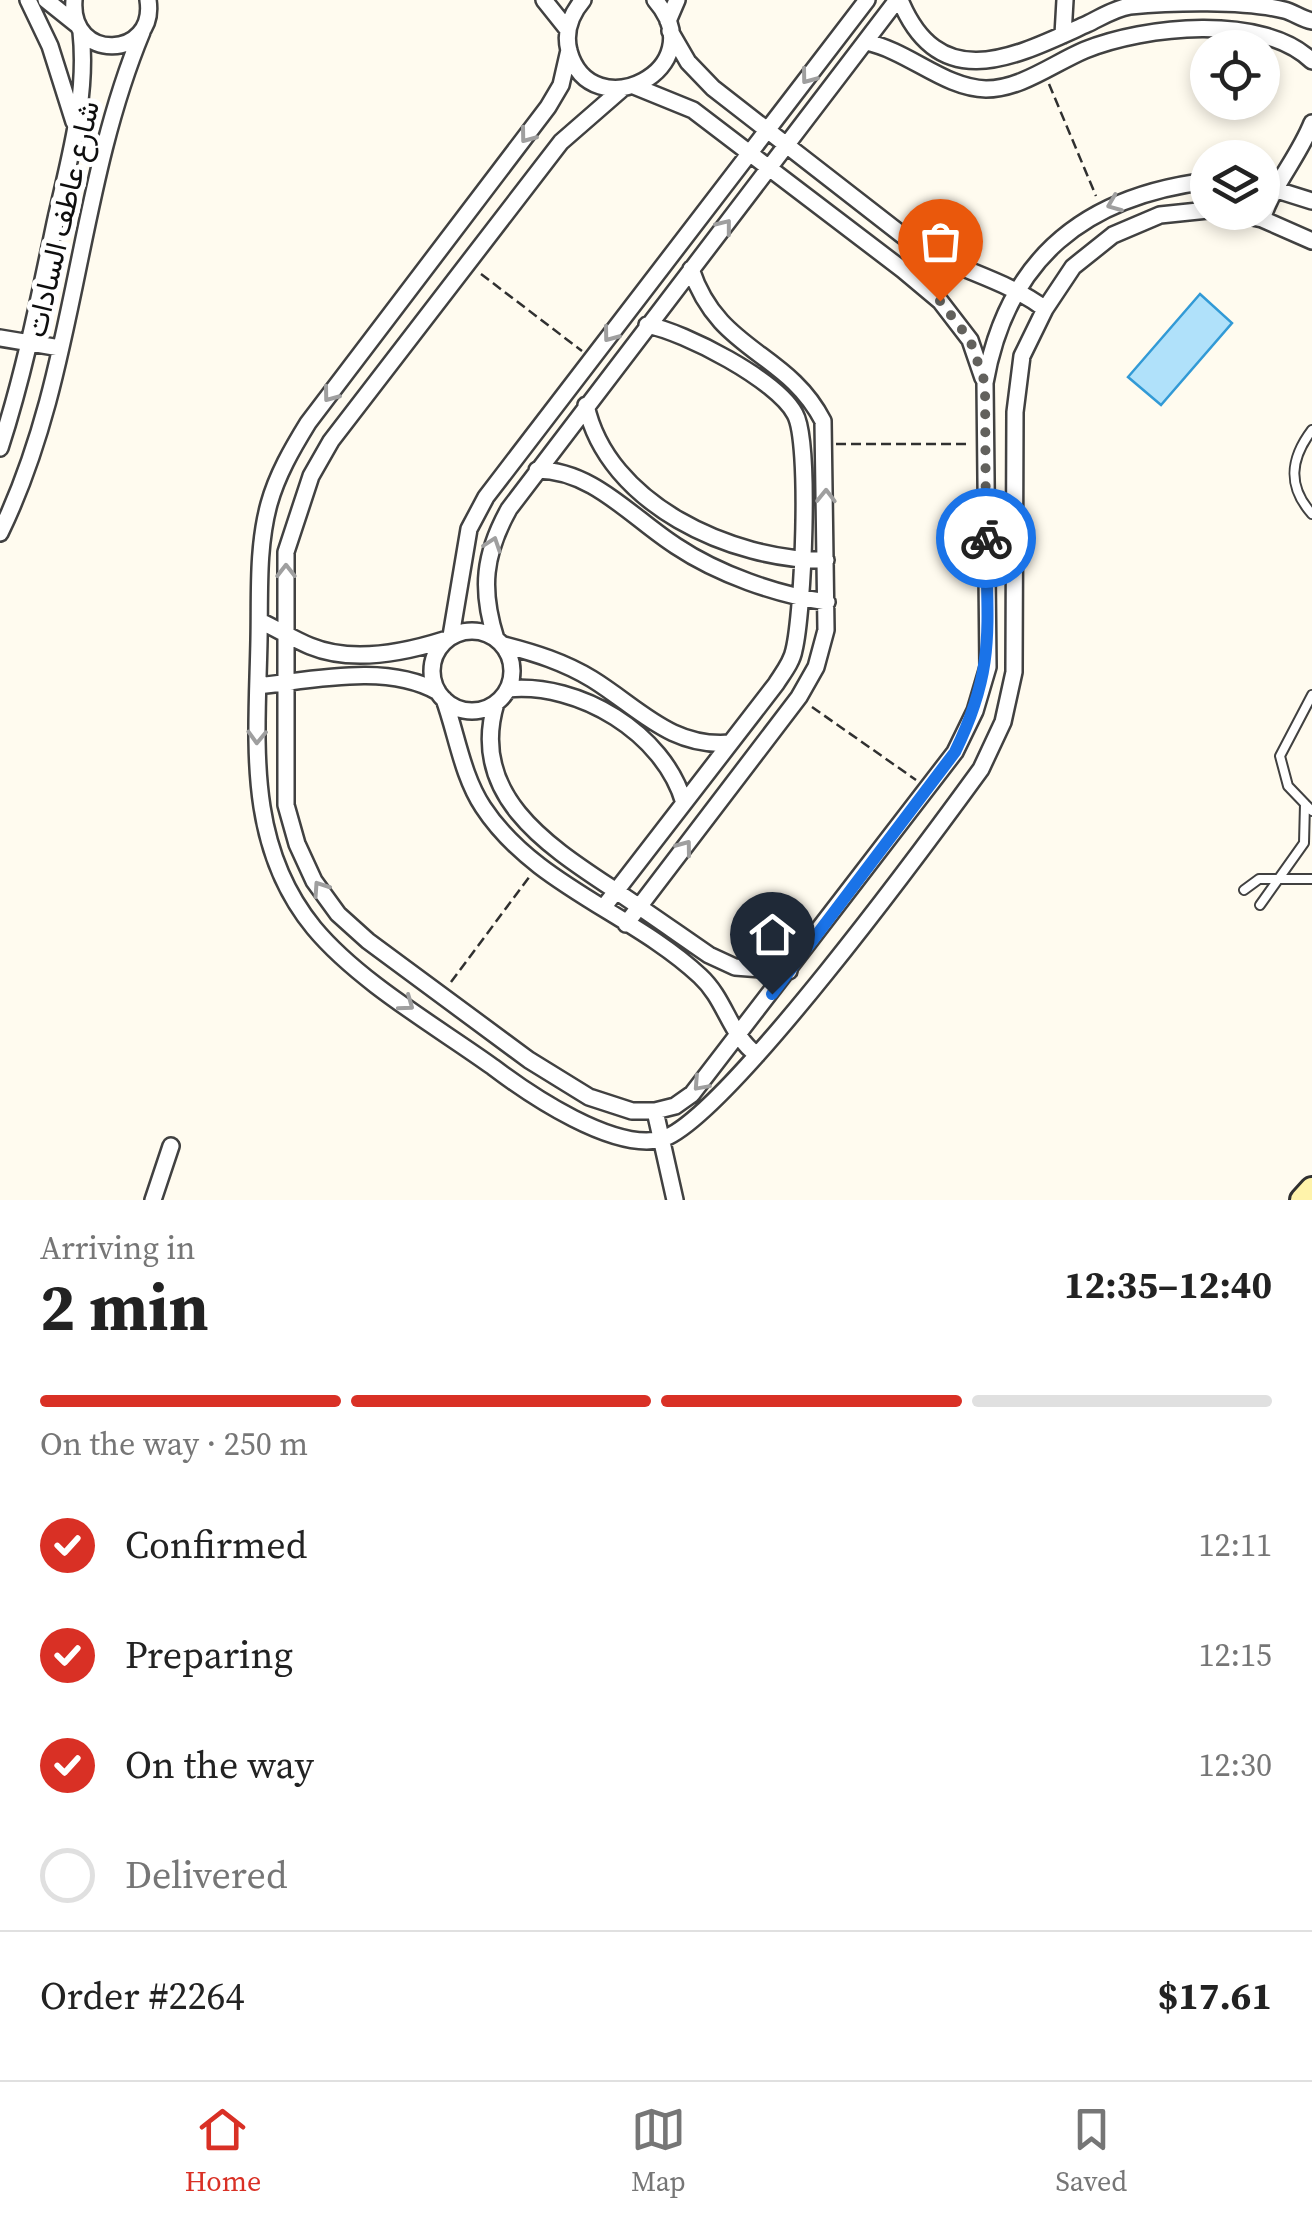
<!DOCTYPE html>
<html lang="en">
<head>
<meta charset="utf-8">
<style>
  :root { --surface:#fff; --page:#f2f2f2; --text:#222; --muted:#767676; --line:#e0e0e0; --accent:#d93025 }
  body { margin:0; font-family:"Source Serif 4",Vazirmatn,serif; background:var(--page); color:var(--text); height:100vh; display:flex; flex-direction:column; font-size:38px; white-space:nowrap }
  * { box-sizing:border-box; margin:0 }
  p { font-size:32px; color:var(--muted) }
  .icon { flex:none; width:55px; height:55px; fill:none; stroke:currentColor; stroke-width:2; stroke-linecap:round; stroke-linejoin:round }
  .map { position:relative; height:1200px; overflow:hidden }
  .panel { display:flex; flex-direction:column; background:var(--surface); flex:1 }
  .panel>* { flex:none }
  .buttons { position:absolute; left:1190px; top:30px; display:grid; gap:20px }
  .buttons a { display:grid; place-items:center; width:90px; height:90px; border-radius:50%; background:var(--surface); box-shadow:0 5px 15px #0003; font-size:50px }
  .pin { position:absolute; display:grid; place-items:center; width:85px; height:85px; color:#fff; margin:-102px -42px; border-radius:50% 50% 50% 0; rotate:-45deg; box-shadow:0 0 10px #0007 }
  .pin .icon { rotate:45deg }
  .courier { position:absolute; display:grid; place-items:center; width:100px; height:100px; margin:-50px; border:8px solid #1a73e8; border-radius:50%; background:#fff; color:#222; box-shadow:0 2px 12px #0007 }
  .summary em { font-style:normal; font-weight:700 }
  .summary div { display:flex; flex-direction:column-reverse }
  .summary { display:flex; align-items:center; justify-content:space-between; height:170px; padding:0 40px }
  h1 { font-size:65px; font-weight:700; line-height:75px }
  .bar { display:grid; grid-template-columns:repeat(4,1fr); gap:15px 10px; align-content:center; height:120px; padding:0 40px }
  .bar i { height:12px; border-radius:8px; background:var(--line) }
  .bar .active { background:var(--accent) }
  .bar p { grid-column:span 4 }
  .line { display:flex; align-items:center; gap:25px; padding:0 40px; border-top:2px solid var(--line) }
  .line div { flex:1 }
  ol { padding:0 40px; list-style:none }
  li { display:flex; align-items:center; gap:30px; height:110px }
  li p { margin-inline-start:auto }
  li .icon { padding:10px; border-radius:50%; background:var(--accent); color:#fff; stroke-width:4 }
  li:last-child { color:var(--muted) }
  li i { width:55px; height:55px; border:5px solid var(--line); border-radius:50% }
  .dock { display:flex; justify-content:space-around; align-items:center; height:140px; border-top:2px solid var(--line); background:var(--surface); font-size:28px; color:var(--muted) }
  .dock a { display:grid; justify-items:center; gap:5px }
  .dock .active { color:var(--accent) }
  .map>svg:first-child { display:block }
  .water { fill:#b0e1fa; stroke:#329ad6; stroke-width:2.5 }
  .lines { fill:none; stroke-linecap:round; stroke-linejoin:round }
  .lane-casing { stroke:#414141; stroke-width:12 }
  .street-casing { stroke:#414141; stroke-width:20 }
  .secondary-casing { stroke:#303030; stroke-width:28 }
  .path { stroke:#303030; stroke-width:2.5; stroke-dasharray:10 5; stroke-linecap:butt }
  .lane { stroke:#fff; stroke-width:8 }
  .street { stroke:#fff; stroke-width:15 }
  .secondary { stroke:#fff3aa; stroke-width:22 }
  .oneway { stroke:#9f9f9f }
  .done { stroke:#62615d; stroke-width:10; stroke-dasharray:0 18 }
  .route { stroke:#1a73e8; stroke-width:12 }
  .labels { text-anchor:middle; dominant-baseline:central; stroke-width:10; stroke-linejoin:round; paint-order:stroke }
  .street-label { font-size:30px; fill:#0e0e0e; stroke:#fff }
</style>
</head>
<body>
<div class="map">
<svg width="1312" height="1200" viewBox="0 0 1312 1200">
  <rect width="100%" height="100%" fill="#fffbef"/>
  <path class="water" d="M1200 294 1232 323 1161 405 1128 377Z"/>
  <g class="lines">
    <defs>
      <path id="lane" d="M1312 430C1290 459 1287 486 1312 514
        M1312 695 1280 756 1288 786 1312 811
        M1244 890 1259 879H1312
        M1260 905 1304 843 1305 804"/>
      <path id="street" d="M28 0 50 46 74 122
        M46 0 76 24
        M74 0C69 63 157 59 148 0
        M544 0 568 30
        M583 0C571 14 564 31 569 51 591 130 716 69 655 0
        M900 0C940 97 1016 56 1087 24 1100 18 1115 8 1130 6 1172 2 1243 0 1284 10 1293 12 1302 19 1312 21
        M668 21 677 0
        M670 31 688 62 713 88 915 245C957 270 1007 280 1045 309
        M1063 35 1065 0
        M866 42C909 51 944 88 986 89 1021 89 1054 63 1085 50 1144 26 1263 13 1312 61
        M569 50 561 85 548 107 308 423C292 449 277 475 269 504 257 548 260 595 259 640 257 742 245 844 314 928 359 982 436 1026 493 1067 530 1095 614 1152 662 1139 724 1121 933 835 981 769L1003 722 1014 672 1015 412 1022 356 1045 309 1073 267 1113 235 1160 215 1208 210
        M634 86 693 110 903 270 940 301 970 340 983 378
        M623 88 561 142 331 441 311 476 286 552V805L297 844 314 881 338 914 368 941 529 1060 589 1097 632 1111H655L675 1106 692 1094 955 752 975 711 988 667 985 383C1007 258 1085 196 1208 181
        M1264 186 1312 201
        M1229 212 1262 219 1312 241
        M1262 219C1274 183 1298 158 1312 123
        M0 338 60 348
        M586 405C607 504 732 561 826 560
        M0 448C24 374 39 299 55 223 69 159 88 97 81 32
        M537 470C593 470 632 518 676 546 718 574 777 595 827 602
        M0 533C77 375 75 193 142 32
        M260 621C277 629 293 639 310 646 351 663 403 653 444 640
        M432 671a40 40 0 1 1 80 0a40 40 0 1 1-80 0Z
        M451 636 469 529 486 497 867 0
        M496 639C480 589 484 554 509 509L897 0
        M504 645C535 653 564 662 592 679 639 708 671 748 730 743
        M258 686C314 680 387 663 438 692
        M508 689C579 682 664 733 684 803
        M444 699C457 735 462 775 483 807 534 885 634 914 700 976 726 1000 729 1034 757 1055
        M496 703C468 795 548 846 613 889 646 911 677 933 709 955L735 967 789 971
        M603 908 776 684C783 673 792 662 794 650 803 614 811 442 795 414 777 380 685 332 647 325
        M626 924 799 697 816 667 826 630 823 421C787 351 718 352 691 269
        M655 1111 675 1200
        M153 1200 171 1146"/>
      <path id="secondary" d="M1302 1200 1312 1189"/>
    </defs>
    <use href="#lane" class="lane-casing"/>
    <use href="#street" class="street-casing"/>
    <use href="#secondary" class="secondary-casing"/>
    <path class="path" d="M1049 84 1096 196
      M481 274 582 351
      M836 444H968
      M812 707 916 780
      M451 982 530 876"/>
    <use href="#lane" class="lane"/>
    <use href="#street" class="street"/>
    <use href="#secondary" class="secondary"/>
  </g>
  <defs><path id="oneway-chevron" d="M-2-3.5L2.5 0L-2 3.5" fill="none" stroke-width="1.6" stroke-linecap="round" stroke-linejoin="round" transform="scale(2.5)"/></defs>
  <g class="oneway">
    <use href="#oneway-chevron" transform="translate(808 77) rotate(127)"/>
    <use href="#oneway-chevron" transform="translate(527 136) rotate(127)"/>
    <use href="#oneway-chevron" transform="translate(1114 204) rotate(158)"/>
    <use href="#oneway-chevron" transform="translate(725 226) rotate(-52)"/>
    <use href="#oneway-chevron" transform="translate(610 335) rotate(127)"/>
    <use href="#oneway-chevron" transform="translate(330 395) rotate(127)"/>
    <use href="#oneway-chevron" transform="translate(826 496) rotate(-89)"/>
    <use href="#oneway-chevron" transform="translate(493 544) rotate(-71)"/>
    <use href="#oneway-chevron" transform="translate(286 571) rotate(-90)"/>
    <use href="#oneway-chevron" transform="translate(257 737) rotate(92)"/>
    <use href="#oneway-chevron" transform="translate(685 847) rotate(-53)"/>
    <use href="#oneway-chevron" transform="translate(320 888) rotate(-124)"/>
    <use href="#oneway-chevron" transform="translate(407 1004) rotate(36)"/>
    <use href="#oneway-chevron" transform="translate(700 1084) rotate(132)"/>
  </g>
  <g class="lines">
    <path class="done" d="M940 301 970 340 985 383 986 538"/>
    <path class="route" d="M772 994 955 752C996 668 987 628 986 538"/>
  </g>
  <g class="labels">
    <g class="street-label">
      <text transform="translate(62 219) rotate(-77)">شارع عاطف السادات</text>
    </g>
  </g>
</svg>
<div class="buttons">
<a><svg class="icon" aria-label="locate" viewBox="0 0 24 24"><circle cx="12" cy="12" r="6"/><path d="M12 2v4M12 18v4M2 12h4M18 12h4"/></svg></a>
<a><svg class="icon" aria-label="layers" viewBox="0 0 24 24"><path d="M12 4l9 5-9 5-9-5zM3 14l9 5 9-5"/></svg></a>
</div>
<div class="pin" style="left:940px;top:301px;background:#ea580c"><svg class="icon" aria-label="bag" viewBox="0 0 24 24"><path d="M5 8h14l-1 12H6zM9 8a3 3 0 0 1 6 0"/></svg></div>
<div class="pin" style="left:772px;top:994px;background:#1f2937"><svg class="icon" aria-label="home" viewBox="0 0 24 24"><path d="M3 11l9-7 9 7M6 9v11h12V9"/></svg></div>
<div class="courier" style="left:986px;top:538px"><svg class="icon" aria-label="bike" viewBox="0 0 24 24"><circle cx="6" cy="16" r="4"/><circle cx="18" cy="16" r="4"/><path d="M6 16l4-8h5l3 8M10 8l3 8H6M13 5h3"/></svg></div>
</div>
<section class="panel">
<div class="summary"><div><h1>2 min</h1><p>Arriving in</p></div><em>12:35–12:40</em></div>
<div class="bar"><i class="active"></i><i class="active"></i><i class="active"></i><i></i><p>On the way · 250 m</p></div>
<ol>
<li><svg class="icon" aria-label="check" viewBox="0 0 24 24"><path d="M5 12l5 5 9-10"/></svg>Confirmed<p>12:11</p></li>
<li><svg class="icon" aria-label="check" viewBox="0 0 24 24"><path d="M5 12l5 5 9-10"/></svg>Preparing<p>12:15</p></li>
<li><svg class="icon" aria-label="check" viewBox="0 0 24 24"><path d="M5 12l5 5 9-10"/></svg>On the way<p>12:30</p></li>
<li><i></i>Delivered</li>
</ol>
<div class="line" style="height:130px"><div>Order #2264</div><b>$17.61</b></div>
</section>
<nav class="dock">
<a class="active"><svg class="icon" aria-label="home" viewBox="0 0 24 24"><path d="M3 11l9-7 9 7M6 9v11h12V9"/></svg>Home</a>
<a><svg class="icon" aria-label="map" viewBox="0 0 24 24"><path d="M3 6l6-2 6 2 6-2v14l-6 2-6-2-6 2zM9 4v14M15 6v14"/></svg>Map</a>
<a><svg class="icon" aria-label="saved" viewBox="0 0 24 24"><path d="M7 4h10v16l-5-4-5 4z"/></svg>Saved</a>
</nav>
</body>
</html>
